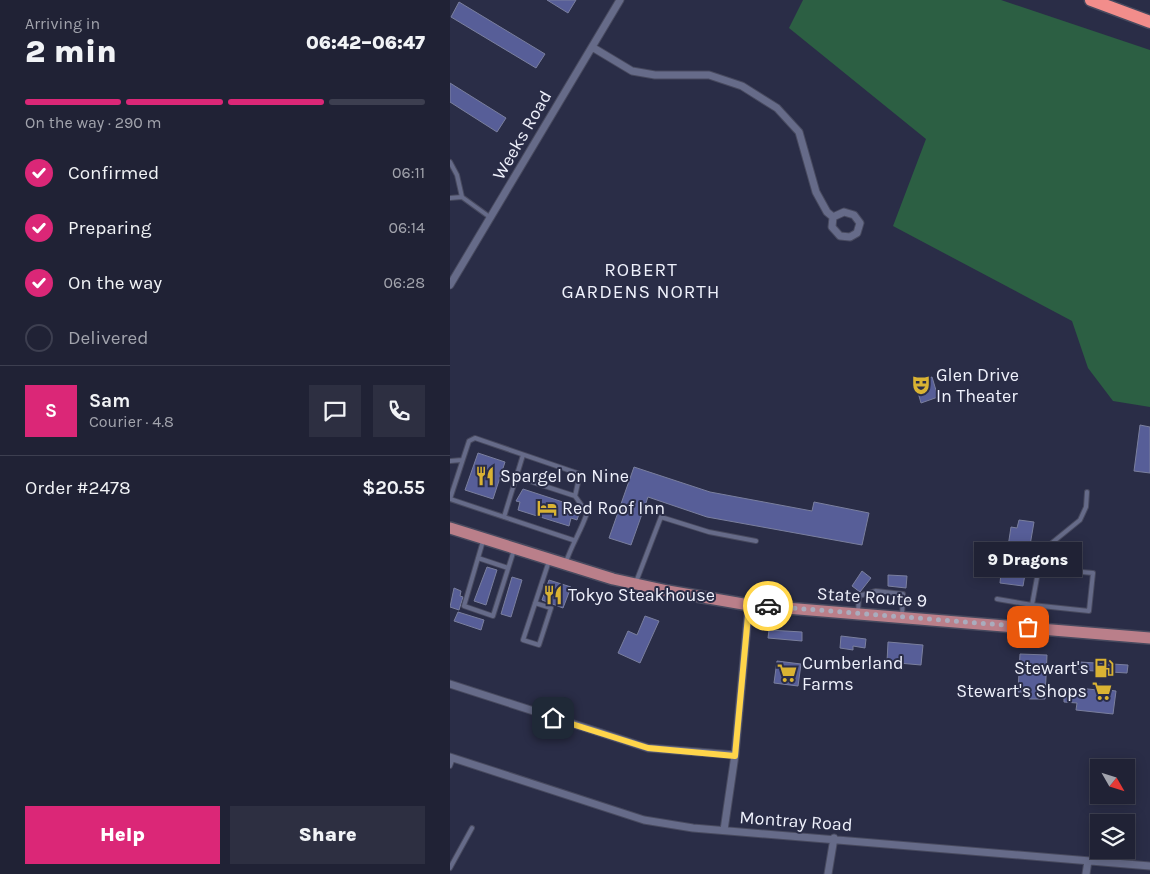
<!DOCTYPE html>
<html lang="en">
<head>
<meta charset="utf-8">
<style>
  :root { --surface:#202235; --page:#2d2f41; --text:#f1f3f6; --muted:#a2a4ad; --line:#3d3f50; --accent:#db2777 }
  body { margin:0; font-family:Karla,sans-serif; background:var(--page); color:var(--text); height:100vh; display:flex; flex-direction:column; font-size:19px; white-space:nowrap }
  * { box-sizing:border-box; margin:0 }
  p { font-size:16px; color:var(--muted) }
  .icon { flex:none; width:28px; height:28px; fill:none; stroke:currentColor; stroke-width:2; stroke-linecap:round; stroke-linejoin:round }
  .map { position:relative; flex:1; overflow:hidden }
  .drawer { display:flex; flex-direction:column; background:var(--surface); width:450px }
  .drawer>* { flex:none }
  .needle { width:32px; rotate:129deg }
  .tools { position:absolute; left:640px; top:759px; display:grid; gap:10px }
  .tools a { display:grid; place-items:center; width:45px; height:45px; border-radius:0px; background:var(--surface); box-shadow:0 2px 12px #0003,0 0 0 1px var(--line); font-size:25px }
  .pin { position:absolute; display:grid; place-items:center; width:42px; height:42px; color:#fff; margin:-21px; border-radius:10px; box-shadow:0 2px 8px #0006 }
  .courier { position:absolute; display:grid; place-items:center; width:50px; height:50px; margin:-25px; border:4px solid #ffd54a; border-radius:50%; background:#fff; color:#222; box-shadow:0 1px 6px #0007 }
  .bubble { position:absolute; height:35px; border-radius:0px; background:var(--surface); box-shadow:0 2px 12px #0003,0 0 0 1px var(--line); font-size:16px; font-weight:800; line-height:35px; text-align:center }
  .overview em { font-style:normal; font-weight:800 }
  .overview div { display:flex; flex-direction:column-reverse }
  .overview { display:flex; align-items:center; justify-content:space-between; height:85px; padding:0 25px }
  h1 { font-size:32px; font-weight:800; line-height:38px }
  .bar { display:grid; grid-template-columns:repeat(4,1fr); gap:8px 5px; align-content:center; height:60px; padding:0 25px }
  .bar i { height:6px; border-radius:4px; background:var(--line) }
  .bar .on { background:var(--accent) }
  .bar p { grid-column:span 4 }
  .line { display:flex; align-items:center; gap:12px; padding:0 25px; border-top:1px solid var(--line) }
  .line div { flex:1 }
  .round { display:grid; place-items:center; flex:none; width:52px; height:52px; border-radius:0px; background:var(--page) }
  ol { padding:0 25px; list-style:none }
  li { display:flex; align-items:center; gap:15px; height:55px }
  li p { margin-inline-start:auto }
  li .icon { padding:5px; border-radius:50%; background:var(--accent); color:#fff; stroke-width:4 }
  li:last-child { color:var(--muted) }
  li i { width:28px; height:28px; border:2px solid var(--line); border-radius:50% }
  .action { display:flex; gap:10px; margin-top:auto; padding:10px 25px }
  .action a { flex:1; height:58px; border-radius:0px; background:var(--accent); color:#fff; font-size:20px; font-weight:800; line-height:58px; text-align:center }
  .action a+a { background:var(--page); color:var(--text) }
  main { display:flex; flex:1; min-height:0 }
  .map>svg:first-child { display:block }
  .green { fill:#2c5f43 }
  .building { fill:#575e98; stroke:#7a7f9e }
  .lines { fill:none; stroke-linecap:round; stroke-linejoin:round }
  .lane-casing { stroke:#484a5f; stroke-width:6 }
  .street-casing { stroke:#484a5f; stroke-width:9 }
  .primary-casing { stroke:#484a5f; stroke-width:14 }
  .highway-casing { stroke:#484a5f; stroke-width:15 }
  .lane { stroke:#666b89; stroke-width:4 }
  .street { stroke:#666b89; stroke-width:7 }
  .primary { stroke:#ba7f8a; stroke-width:11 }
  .highway { stroke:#f28d8b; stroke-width:12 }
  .done { stroke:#aaacbd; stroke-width:5; stroke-dasharray:0 9 }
  .route { stroke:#ffd54a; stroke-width:6 }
  .labels { text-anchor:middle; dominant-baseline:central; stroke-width:4; stroke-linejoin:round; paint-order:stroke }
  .street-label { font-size:18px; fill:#eff1fc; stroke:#2a2d47 }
  .poi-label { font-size:18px; fill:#eff1fc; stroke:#2a2d47; text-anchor:start }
  .neighbourhood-label { font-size:19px; letter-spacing:1px; fill:#eff1fc; stroke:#2a2d47 }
</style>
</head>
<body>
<main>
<section class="drawer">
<div class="overview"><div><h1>2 min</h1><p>Arriving in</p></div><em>06:42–06:47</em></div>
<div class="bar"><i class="on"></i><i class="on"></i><i class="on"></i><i></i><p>On the way · 290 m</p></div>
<ol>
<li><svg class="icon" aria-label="check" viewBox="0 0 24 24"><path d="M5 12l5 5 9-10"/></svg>Confirmed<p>06:11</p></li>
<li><svg class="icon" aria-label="check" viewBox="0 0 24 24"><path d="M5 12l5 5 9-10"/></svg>Preparing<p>06:14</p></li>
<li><svg class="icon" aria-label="check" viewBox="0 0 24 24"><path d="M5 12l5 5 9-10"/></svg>On the way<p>06:28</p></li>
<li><i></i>Delivered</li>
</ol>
<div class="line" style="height:90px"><b class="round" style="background:var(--accent);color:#fff">S</b><div><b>Sam</b><p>Courier · 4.8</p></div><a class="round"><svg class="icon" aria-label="chat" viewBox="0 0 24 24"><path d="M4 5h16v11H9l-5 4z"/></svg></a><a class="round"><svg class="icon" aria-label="phone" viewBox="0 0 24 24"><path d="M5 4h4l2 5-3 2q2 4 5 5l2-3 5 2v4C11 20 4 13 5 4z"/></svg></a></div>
<div class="line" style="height:65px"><div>Order #2478</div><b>$20.55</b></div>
<div class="action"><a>Help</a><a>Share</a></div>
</section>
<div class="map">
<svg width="700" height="874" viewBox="0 0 700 874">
  <rect width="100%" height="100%" fill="#2a2d47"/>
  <path class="green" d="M353 0H551L700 50V407L663 401 638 368 622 321 443 226 476 139 339 28Z"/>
  <path class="building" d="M97 0H126L118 13Z
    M9 2 95 54 86 68 1 17Z
    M0 83 56 118 47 132 0 102Z
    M482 377 488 397 471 403 465 382Z
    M690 425 700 427V473L684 471Z
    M28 453 55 462 43 499 15 490Z
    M184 467 260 492 362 511 364 502 419 513 412 545 257 517 198 497 181 545 159 538Z
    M73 489 125 506 123 512 129 514 127 520 121 518 119 526 68 510 70 502 66 501Z
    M569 520 584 522 573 586 550 583 551 573 544 572 547 552 557 553 561 527 567 528Z
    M37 567 47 570 36 605 24 601Z
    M412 571 421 578 410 592 402 586Z
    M438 575 457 576 456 588 438 586Z
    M62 577 72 580 61 617 51 614Z
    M99 580 121 587 113 608 92 600Z
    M4 588 11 591 10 596 13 597 9 610 0 607Z
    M8 612 34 620 31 630 4 621Z
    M195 616 209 621 190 663 168 653 178 631 187 635Z
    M319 630 352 632V641L318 638Z
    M391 636 416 639 415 648 403 646V650L390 648Z
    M438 642 473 645 471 665 437 662Z
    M570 654 597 655 595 699H579L580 692H568Z
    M327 661 351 664 348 686 324 683Z
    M630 662 678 665 677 673 629 670Z
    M648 684 658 685V690L666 691 663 714 626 710 627 703 614 702V694L628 695 629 688 647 690Z"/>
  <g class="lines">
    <defs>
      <path id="lane" d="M0 162 7 175 12 197 41 218
        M0 198 12 197
        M0 461 12 460
        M67 477 125 496
        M54 517 73 455
        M33 541 14 606 43 616 64 550
        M28 558 58 568
        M116 562C122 544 131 531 137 513L125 496 130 474 25 438 19 441 0 499 123 540
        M186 582 211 517 259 532 306 541
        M547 599 582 605 639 611 643 573 589 568
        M85 603 101 608 89 645 73 640 99 561
        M408 613 409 596 426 591 453 594 452 617
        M578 627 590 561 598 546 630 520 636 507 637 492
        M0 766 3 758
        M0 868 22 828"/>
      <path id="street" d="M142 47 182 71 205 75H259L292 86 327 108 349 132 366 192 377 212 383 217
        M394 212 404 215 410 223 407 233 400 237 390 236 382 227 383 217Z
        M0 285 170 0
        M0 684 198 748 285 755
        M0 757 194 820 243 828 700 866
        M274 830 285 755 299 605
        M378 874 384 838
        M636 874 638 861"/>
      <path id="primary" d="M0 528 163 579 218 591 299 605 700 638"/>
      <path id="highway" d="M641 0 700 22"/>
    </defs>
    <use href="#lane" class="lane-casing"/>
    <use href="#street" class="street-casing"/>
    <use href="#primary" class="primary-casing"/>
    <use href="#highway" class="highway-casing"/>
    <use href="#lane" class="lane"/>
    <use href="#street" class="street"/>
    <use href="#primary" class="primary"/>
    <use href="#highway" class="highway"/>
  </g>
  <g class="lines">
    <path class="done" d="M318 606 578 627"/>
    <path class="route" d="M103 718 198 748 285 756 299 605 318 606"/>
  </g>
  <defs>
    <symbol id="theatre-bare" viewBox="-9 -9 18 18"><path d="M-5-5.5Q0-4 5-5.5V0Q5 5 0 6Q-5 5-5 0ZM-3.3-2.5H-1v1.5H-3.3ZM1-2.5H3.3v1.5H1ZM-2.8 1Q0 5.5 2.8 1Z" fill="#dab333" stroke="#2a2d47" stroke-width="2.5" paint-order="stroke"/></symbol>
    <symbol id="restaurant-bare" viewBox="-9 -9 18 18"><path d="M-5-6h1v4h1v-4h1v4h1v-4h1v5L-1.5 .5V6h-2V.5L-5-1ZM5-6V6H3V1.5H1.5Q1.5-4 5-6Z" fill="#dab333" stroke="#2a2d47" stroke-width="2.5" paint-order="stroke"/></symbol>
    <symbol id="hotel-bare" viewBox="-9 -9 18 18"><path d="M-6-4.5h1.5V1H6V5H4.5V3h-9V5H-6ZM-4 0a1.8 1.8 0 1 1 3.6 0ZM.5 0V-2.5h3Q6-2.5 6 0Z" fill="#dab333" stroke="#2a2d47" stroke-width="2.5" paint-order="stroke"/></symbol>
    <symbol id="fuel-bare" viewBox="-9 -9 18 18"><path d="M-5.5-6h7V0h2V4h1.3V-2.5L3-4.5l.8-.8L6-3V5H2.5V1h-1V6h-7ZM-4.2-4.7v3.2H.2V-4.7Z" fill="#dab333" stroke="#2a2d47" stroke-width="2.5" paint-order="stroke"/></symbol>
    <symbol id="supermarket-bare" viewBox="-9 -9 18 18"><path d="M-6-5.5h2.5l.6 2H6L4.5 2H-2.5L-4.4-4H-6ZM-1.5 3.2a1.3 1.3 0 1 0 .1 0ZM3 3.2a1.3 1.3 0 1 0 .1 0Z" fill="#dab333" stroke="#2a2d47" stroke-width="2.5" paint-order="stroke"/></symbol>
  </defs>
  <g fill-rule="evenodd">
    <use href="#theatre-bare" x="457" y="371" width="28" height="28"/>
    <use href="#restaurant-bare" x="21" y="462" width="28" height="28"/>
    <use href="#hotel-bare" x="83" y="494" width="28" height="28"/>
    <use href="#restaurant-bare" x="89" y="581" width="28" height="28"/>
    <use href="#fuel-bare" x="640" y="654" width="28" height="28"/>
    <use href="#supermarket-bare" x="323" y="659" width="28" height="28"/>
    <use href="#supermarket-bare" x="638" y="677" width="28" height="28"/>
  </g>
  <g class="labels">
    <g class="street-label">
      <text transform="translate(72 135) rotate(-60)">Weeks Road</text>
      <text transform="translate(422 597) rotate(4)">State Route 9</text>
      <text transform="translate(346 821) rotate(4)">Montray Road</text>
    </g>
    <g class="poi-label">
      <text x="486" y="375">Glen Drive<tspan x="486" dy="21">In Theater</tspan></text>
      <text x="50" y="476">Spargel on Nine</text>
      <text x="112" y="508">Red Roof Inn</text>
      <text x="118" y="595">Tokyo Steakhouse</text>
      <text x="352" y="663">Cumberland<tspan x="352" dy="21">Farms</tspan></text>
      <text x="639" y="668" text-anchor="end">Stewart's</text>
      <text x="637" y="691" text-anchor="end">Stewart's Shops</text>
    </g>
    <g class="neighbourhood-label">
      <text x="191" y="270">ROBERT<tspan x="191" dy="22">GARDENS NORTH</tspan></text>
    </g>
  </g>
</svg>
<div class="tools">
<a><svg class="needle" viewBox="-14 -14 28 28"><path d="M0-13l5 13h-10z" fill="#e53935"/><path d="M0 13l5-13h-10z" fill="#a2a4ad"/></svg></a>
<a><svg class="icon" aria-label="layers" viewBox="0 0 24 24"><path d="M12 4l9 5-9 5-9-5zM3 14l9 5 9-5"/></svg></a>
</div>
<div class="pin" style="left:578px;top:627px;background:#ea580c"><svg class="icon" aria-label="bag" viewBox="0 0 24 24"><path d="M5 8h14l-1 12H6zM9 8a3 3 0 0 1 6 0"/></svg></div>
<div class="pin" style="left:103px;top:718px;background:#1f2937"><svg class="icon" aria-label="home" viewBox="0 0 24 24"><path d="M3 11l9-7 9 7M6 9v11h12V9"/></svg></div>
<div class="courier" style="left:318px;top:606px"><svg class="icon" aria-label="car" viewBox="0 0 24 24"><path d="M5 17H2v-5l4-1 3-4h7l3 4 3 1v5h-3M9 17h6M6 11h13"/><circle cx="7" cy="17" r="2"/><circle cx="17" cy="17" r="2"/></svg></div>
<div class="bubble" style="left:524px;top:542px;width:108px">9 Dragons</div>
</div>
</main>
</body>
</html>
